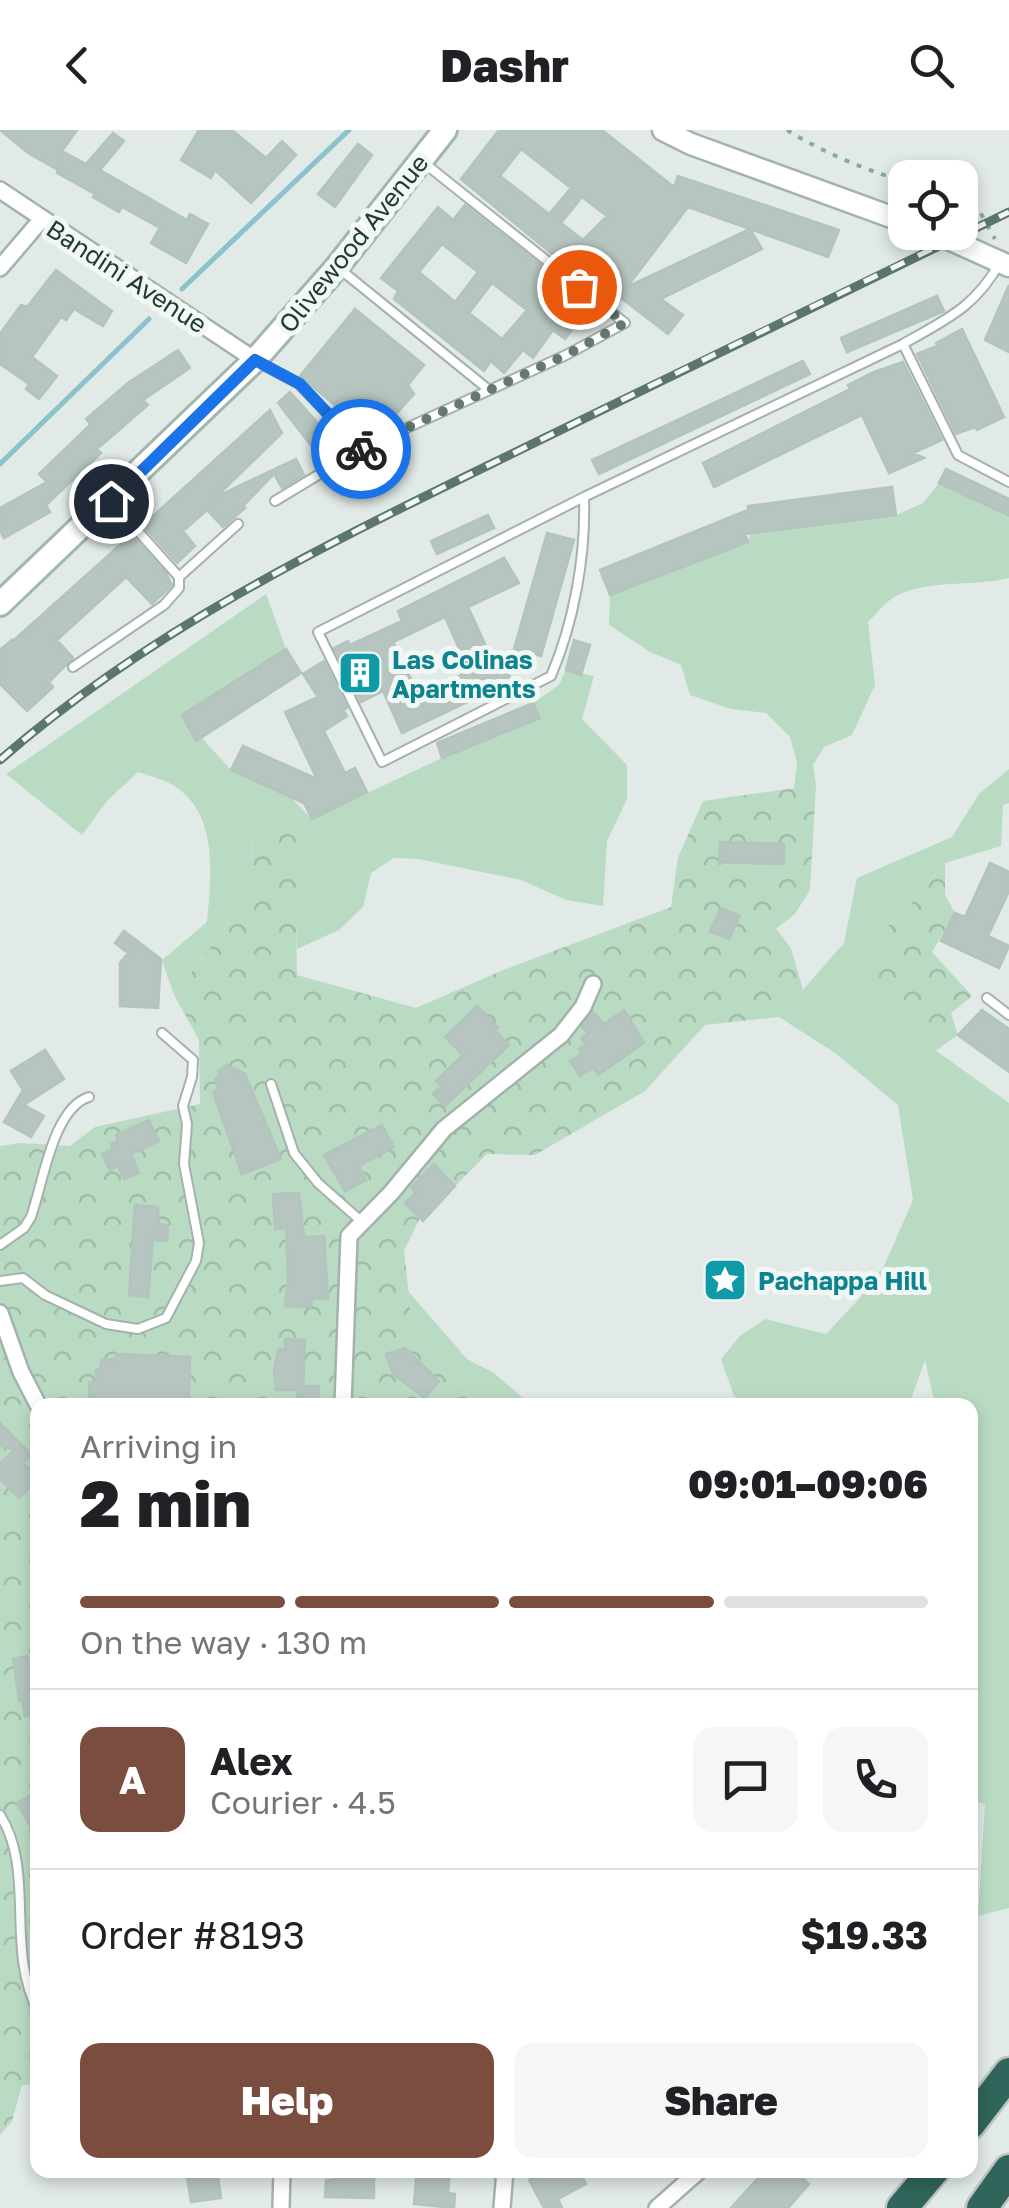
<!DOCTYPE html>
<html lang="en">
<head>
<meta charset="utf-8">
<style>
  :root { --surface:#fff; --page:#f6f6f6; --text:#202124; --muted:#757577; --line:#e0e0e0; --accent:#7b4d3f }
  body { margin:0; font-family:"Golos Text",sans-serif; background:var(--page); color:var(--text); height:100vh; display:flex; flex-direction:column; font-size:38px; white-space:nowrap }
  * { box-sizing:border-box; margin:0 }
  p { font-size:32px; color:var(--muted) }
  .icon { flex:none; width:55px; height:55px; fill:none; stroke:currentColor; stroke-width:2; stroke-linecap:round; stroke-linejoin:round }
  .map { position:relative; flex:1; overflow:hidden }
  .drawer { position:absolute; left:30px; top:1268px; width:948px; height:780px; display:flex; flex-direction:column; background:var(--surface); border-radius:20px; box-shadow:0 5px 15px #0003 }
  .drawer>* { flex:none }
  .fabs { position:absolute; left:888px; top:30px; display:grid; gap:20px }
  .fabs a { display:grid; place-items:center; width:90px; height:90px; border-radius:20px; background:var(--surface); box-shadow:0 5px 15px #0003; font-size:50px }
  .pin { position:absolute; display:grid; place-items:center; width:85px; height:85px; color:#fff; margin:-42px; border:5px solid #fff; border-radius:50%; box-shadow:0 2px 10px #0007 }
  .courier { position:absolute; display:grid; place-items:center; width:100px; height:100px; margin:-50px; border:8px solid #1a73e8; border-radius:50%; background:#fff; color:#222; box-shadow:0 2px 12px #0007 }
  .summary em { font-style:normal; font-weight:800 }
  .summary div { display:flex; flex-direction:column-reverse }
  .summary { display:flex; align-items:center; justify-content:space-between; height:170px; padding:0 50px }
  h1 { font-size:65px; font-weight:800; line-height:75px }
  .bar { display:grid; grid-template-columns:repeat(4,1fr); gap:15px 10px; align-content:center; height:120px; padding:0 50px }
  .bar i { height:12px; border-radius:8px; background:var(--line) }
  .bar .on { background:var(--accent) }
  .bar p { grid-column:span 4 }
  .line { display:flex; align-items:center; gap:25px; padding:0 50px; border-top:2px solid var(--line) }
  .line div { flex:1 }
  .round { display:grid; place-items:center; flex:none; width:105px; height:105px; border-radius:20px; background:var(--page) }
  .button { display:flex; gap:20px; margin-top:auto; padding:20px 50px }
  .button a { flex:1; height:115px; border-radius:20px; background:var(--accent); color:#fff; font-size:40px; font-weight:800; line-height:115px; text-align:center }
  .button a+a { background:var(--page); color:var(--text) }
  header { display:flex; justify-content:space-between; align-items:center; height:130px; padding:0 50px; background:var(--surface); font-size:45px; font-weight:800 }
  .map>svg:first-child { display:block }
  .green { fill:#badbc3 }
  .forest { fill:url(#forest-crowns) }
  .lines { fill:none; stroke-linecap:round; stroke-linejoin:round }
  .stream { stroke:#8bc2cd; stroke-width:5 }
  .building { fill:#b6c5bf; stroke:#b3c4bd; stroke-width:2.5; fill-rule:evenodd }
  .service-casing { stroke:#a4b2ad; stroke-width:12 }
  .minor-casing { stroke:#a4b2ad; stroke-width:20 }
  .tertiary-casing { stroke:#a4b2ad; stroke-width:25 }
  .secondary-casing { stroke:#a0b6ae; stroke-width:28 }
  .motorway-casing { stroke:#bdc4c2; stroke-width:35 }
  .path { stroke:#83aca0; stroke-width:4; stroke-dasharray:5 8; stroke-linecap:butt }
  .service { stroke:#fff; stroke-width:8 }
  .minor { stroke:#fff; stroke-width:15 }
  .tertiary { stroke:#fff; stroke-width:20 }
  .secondary { stroke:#fff; stroke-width:22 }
  .motorway { stroke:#2f655a; stroke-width:30 }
  .rail-casing { stroke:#5c766f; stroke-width:9 }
  .rail { stroke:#f1f7f4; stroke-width:5; stroke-dasharray:15; stroke-linecap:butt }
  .done { stroke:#657872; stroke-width:10; stroke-dasharray:0 18 }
  .route { stroke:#1a73e8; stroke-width:12 }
  .labels { text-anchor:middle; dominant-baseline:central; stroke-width:10; stroke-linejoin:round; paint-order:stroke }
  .street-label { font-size:25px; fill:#223a34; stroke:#f1f7f4 }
  .culture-label { font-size:25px; font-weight:bold; fill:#0d838f; stroke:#f1f7f4; text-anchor:start }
</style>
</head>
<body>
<header><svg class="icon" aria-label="back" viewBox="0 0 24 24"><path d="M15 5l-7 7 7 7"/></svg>Dashr<svg class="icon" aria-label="search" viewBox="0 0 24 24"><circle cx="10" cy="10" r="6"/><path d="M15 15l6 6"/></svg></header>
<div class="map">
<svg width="1009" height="2078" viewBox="0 0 1009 2078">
  <defs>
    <pattern id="forest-crowns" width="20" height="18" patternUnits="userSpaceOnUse" patternTransform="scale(2.5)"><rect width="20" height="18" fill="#badbc3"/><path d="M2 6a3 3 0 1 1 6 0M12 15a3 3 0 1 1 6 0" fill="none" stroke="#a0bda8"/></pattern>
  </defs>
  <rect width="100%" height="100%" fill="#e1eae6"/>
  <path class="green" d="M939 353 1009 388V448C973 457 933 449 898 465 887 470 877 483 868 492L875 555 852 605 824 617 813 635 816 655 794 658 797 633 790 607 766 583 731 579 690 565 681 535 650 522 609 495 610 465 748 412 751 403 896 385 923 373Z
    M266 464 286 519 182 586 231 640 289 666 312 689 442 628 539 588 533 573 559 555 566 540 594 546 582 589 627 635V669L607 711 603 776 566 770 521 750 419 729 394 728 371 743 363 777 339 800 297 819 296 798 304 736 251 698 252 745 223 801 174 865 162 830 207 792C211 748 219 686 176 657 166 650 150 646 138 642L107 671 82 705 6 644Z
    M1009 639V673L1003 675 1001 716 945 733 906 780 876 807 917 907 1009 973V1778L978 1786 985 1674 970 1670V1275H935L925 1230 909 1275H746L734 1266 721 1229 740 1206 765 1189 826 1204 858 1170 884 1136 913 1070 898 975 835 923 779 887 844 813 857 748 952 707 979 664Z
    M408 1161 467 1229 494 1243 531 1275H475L473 1265 442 1241 412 1194Z"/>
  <path class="forest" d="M816 655 810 760 795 784 776 799 791 818 803 860 779 887 705 895 645 961 535 1025 487 1024 455 1056 433 1034 410 1056 416 1063 405 1073 420 1088 404 1121 412 1194 442 1241 474 1265 475 1275H38L37 1954 22 1955 12 1991 0 2005V1016L21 1013 70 1016 95 997 200 974 199 910 174 865 223 801 252 745 251 698 294 696 305 736 296 798 297 845 416 878 501 841 671 777 678 727 703 671Z
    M945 733V765L955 783 932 822 972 866 951 883 958 905 935 921 917 907 872 840 876 807 906 780Z"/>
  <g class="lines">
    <path class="stream" d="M182 159 349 0
      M0 334 149 189"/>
  </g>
  <path class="building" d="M0 0H77L62 21 86 34 113 3 124 11 100 40 187 90 190 84 208 94 186 133 151 113 160 98 122 77 119 82 93 67 95 64 57 43 58 40 28 23Z
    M199 0H232L266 28 282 11 296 25 251 73 215 40 211 48 181 30Z
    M499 0H602L674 57 678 46 839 100 828 127 750 99 762 119 661 169 683 185 668 204 590 144 585 151 461 49ZM521 19 571 58 549 84 500 46ZM582 67 607 86 583 110 561 93ZM688 77 750 99 627 157Z
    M358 14 372 25 335 77 318 64Z
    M465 75 576 163 571 170 585 182 565 209 553 200 533 228 523 220 504 243 491 231 484 241 394 169 398 161 381 148 438 77 453 90ZM442 114 478 142 455 172 419 142ZM492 153 527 180 502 209 469 183Z
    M56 140 112 181 103 196 74 179 66 190 61 187 32 227 57 246 39 269 26 259 29 254 0 234V204L21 175 27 177Z
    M1009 155V222L985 210Z
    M937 166 944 181 847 222 841 208Z
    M355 179 424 235 408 255 414 264 381 301 372 306 300 246Z
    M962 199 1004 287 977 300 975 297 956 304 917 224 937 216 936 213Z
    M178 220 190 238 143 270 148 275 97 319 101 323 46 375 50 382 4 408 0 401V378L47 352 39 344 91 294 86 289 128 253Z
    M803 231 810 244 599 344 592 330Z
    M903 232 942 310 913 323 924 328 889 343 862 285 714 357 703 333 850 259 848 255 874 242Z
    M290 262 343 321 324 332 278 273Z
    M270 280 282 303 216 367 296 329 304 345 282 358 274 344 243 376 245 378 223 397 207 380 183 401 195 416 177 433 143 395Z
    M946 339 1009 369V386L939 353Z
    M892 357 896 385 745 404 748 412 610 465 600 440 748 380V376Z
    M488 385 494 398 437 424 431 411Z
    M547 403 574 410 541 526 514 519Z
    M131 405 166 443 172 455 152 474 126 447 57 510 73 528 49 552 53 557 27 581 0 554V520L12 510 13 511Z
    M504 428 519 453 468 477 492 529 499 525 512 551 402 603 383 561 361 572 334 518 348 511 350 515 402 491 398 481ZM445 487 469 541 419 566 393 512Z
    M574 510 590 515 581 545 566 540Z
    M286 519 301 543 196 611 182 585Z
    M324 531 347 578 343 580 347 586 324 601 345 643 355 638 367 662 312 689 304 673 231 640 243 616 317 649 285 582 318 567 303 544Z
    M533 573 540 588 442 628 437 613Z
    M720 712 784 714V734L719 732Z
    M990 733 1009 742V761L988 806 1009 816 999 838 941 811 955 783 965 787Z
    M721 778 740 786 729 809 710 801Z
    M124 801 161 829 158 878 120 876V833L128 823 115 813Z
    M477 876 498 897 495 900 509 915 445 976 433 964 441 956 436 951 463 925 445 907Z
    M624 880 644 913 598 945 593 938 580 946 570 931 582 924 579 919 585 915 581 908 588 903 582 897 593 882 604 894Z
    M982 880 1009 899V942L958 905Z
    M45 920 64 949 24 975 44 986 31 1007 4 992 23 960 11 941Z
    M227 935 245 944 281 1029 242 1044 213 962 219 959 215 949 220 946 218 941Z
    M149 990 159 1011 131 1024 139 1043 124 1049 118 1036 110 1040 102 1024 113 1019 111 1014 118 1011 116 1005Z
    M382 995 394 1017 359 1036 366 1050 345 1061 324 1025Z
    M434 1034 455 1056 423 1091 405 1073 416 1063 411 1057Z
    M299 1063 304 1107 324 1106 328 1169 312 1168 311 1177 285 1176 288 1147 286 1098 275 1099 273 1064Z
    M135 1075 158 1077 159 1094 168 1095 167 1111 153 1110 148 1167 129 1165Z
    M285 1209 305 1210 303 1256H319L318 1275H297V1260H276L274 1241 278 1219H285Z
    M405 1218 439 1251 425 1268 393 1244 386 1224Z
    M116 1224 190 1227 189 1272 142 1268V1272H125V1275L89 1273V1252H96V1240H100L102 1229H116Z
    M0 1293 36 1329 30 1326 23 1333 38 1348 19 1368 0 1349V1334L14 1320 0 1315Z
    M27 1526 30 1538 38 1537V1583L25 1586 22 1570 19 1571 13 1529Z
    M38 1661V1709L17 1673Z
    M186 2040H217L221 2068 191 2072Z
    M334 2040H364V2047H374V2068L325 2067 326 2050H334Z
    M417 2040H450L448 2063 455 2064 454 2078 414 2074Z
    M547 2040H579L586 2054 558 2069 562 2078H544L529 2050Z
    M748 2040H795L809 2054 788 2078H731L758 2048Z"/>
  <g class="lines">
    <defs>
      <path id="service" d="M341 140 489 260
        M903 214C945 190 976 177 1000 132
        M259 233 299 254 361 319 275 371
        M361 319 566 225 625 193 423 32
        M584 367C586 426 574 492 551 546L382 632 318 502 584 367 903 214 958 325 1009 352
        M111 371 179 447 238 394
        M73 537 164 475 179 458V447
        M987 868 1009 885
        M271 954 294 1023 318 1053 362 1092
        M0 1115 24 1098 31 1087C43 1053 53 978 89 967
        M0 1151 23 1148 45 1165 106 1194 138 1199 166 1188 196 1131 199 1113 184 1034 187 994 183 976 192 947 193 930 162 903
        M0 1685C36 1741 5 1819 38 1881"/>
      <path id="minor" d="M0 60 255 230
        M0 138 41 90
        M0 1183 21 1242 38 1275
        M343 1275 349 1106 391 1063 444 999 561 905 583 877 593 854
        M281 2078 282 2040
        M502 2078 505 2040
        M657 2078 700 2040"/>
      <path id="tertiary" d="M663 0 691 14 905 92
        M933 102 1009 136"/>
      <path id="secondary" d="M0 474 255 230 337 137 445 0"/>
      <path id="motorway" d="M970 1994 1009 1943
        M902 2078 934 2040
        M982 2078 1009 2040"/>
    </defs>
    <use href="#service" class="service-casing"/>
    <use href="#minor" class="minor-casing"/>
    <use href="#tertiary" class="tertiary-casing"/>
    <use href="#secondary" class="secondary-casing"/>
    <use href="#motorway" class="motorway-casing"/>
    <path class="path" d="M787 0C824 23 864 39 905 52
      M960 68 980 82 995 109"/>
    <use href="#service" class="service"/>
    <use href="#minor" class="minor"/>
    <use href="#tertiary" class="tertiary"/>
    <use href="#secondary" class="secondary"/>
    <use href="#motorway" class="motorway"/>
    <defs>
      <path id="rail" d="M0 630C160 491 344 406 532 314 691 236 850 158 1009 82"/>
    </defs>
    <use href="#rail" class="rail-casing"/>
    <use href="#rail" class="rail"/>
  </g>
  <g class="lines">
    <path class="done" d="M361 319 566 225 625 193 579 157"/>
    <path class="route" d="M111 371 255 230 300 254 361 319"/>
  </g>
  <defs>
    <symbol id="building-square" viewBox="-11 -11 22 22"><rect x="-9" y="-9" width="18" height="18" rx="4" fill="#0f9aa8" stroke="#f1f7f4"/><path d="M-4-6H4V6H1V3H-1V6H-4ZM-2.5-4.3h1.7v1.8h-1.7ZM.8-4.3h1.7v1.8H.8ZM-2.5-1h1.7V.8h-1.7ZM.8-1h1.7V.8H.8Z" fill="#fff"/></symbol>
    <symbol id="sight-square" viewBox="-11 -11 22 22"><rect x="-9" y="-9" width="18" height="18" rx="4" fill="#0f9aa8" stroke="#f1f7f4"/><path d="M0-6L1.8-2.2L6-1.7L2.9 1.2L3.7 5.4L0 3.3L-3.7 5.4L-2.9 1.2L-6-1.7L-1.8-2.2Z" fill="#fff"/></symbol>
  </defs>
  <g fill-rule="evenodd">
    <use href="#building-square" x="335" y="518" width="50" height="50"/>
    <use href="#sight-square" x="700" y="1125" width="50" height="50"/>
  </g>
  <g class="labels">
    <g class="street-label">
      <text transform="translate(353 113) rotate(-51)">Olivewood Avenue</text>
      <text transform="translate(127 146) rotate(33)">Bandini Avenue</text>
    </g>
    <g class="culture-label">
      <text x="392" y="529">Las Colinas<tspan x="392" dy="29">Apartments</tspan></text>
      <text x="758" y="1150">Pachappa Hill</text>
    </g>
  </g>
</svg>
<div class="fabs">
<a><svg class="icon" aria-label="locate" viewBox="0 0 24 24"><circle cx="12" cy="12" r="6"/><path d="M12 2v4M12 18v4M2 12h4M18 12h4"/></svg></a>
</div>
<div class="pin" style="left:579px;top:157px;background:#ea580c"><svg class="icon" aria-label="bag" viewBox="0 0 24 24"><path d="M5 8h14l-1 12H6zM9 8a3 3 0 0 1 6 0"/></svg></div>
<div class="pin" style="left:111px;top:371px;background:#1f2937"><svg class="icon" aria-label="home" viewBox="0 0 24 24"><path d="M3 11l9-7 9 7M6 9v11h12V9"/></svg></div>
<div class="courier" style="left:361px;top:319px"><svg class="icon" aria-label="bike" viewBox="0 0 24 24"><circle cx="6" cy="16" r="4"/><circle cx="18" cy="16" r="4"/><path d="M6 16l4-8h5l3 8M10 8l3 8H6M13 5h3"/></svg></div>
<section class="drawer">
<div class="summary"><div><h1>2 min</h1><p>Arriving in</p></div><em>09:01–09:06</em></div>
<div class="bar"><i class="on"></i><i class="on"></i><i class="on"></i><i></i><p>On the way · 130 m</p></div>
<div class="line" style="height:180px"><b class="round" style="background:var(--accent);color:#fff">A</b><div><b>Alex</b><p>Courier · 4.5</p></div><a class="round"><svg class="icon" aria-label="chat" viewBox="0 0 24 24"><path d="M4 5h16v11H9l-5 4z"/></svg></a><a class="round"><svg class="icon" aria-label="phone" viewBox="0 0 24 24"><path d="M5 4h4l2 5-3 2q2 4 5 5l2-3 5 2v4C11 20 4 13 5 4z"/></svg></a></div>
<div class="line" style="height:130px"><div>Order #8193</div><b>$19.33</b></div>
<div class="button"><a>Help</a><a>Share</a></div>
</section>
</div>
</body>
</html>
